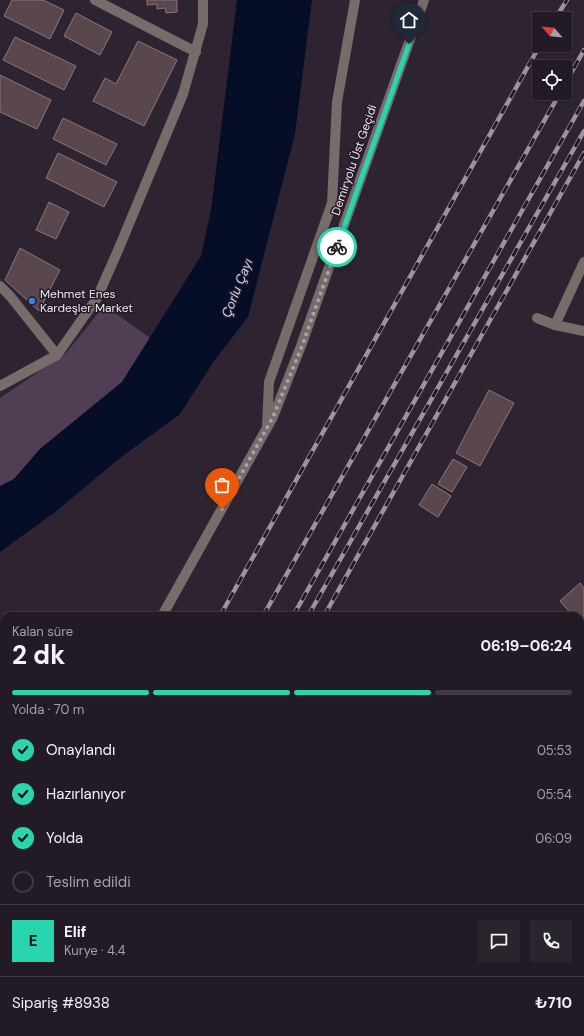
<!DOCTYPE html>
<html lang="tr">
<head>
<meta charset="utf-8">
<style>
  :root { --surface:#221b25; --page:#2a242d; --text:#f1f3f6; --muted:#a2a1a7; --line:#3f3942; --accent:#28d5ad }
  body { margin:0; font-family:"DM Sans",sans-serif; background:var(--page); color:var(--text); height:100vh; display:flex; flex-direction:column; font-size:15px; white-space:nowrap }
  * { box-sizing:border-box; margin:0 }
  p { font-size:13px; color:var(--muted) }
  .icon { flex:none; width:22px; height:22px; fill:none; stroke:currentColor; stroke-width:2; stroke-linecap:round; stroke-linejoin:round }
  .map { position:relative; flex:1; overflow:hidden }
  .sheet { position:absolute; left:0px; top:612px; width:584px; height:424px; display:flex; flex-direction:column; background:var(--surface); border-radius:12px 12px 0 0; box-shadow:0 2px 6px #0003,0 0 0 1px var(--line) }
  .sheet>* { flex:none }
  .needle { width:26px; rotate:297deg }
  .buttons { position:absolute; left:532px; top:12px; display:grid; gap:8px }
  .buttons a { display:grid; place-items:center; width:40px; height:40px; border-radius:0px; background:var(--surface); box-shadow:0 2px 6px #0003,0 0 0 1px var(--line); font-size:20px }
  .pin { position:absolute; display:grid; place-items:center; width:34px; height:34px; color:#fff; margin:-41px -17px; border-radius:50% 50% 50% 0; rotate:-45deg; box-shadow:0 0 4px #0007 }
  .pin .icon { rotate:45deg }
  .courier { position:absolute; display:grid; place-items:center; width:40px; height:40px; margin:-20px; border:3px solid #28d5ad; border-radius:50%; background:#fff; color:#222; box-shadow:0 1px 5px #0007 }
  .head em { font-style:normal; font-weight:700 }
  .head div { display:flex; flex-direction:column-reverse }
  .head { display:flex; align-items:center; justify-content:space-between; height:68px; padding:0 12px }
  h1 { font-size:26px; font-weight:700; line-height:30px }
  .bar { display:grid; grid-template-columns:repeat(4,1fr); gap:6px 4px; align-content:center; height:48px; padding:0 12px }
  .bar i { height:5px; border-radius:3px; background:var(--line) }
  .bar .selected { background:var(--accent) }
  .bar p { grid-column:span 4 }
  .line { display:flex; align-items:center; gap:10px; padding:0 12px; border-top:1px solid var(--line) }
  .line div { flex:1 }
  .round { display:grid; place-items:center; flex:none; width:42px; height:42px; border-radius:0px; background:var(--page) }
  ol { padding:0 12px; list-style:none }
  li { display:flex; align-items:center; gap:12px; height:44px }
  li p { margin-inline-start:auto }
  li .icon { padding:4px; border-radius:50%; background:var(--accent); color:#111; stroke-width:4 }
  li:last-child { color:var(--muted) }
  li i { width:22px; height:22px; border:2px solid var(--line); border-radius:50% }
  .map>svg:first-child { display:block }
  .green { fill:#503f54 }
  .water { fill:#050e26 }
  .building { fill:#59474d; stroke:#8a767c }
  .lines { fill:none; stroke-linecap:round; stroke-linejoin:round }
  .minor { stroke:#766d6a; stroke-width:10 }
  .major { stroke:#c5b2ad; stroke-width:10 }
  .rail-casing { stroke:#9b939e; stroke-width:4.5 }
  .rail { stroke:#241a27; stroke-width:3; stroke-dasharray:9; stroke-linecap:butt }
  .done { stroke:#aaa2ac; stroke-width:4; stroke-dasharray:0 7.2 }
  .route { stroke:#28d5ad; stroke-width:5 }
  .shop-dot { fill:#3f7fe0; stroke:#241a27; stroke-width:1.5 }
  .labels { text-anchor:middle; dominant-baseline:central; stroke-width:3; stroke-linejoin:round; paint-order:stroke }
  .street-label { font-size:12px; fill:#ede6ef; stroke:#241a27 }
  .poi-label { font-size:12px; fill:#ede6ef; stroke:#241a27; text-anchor:start }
  .water-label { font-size:13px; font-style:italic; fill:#c8d8f9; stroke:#241a27 }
</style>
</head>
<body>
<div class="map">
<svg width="584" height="1036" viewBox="0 0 584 1036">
  <rect width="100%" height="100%" fill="#2e2431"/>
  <path class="green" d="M104 306 125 320 150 338 122 382 40 449 14 479 0 486V398L66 353Z
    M584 1002V1036H549L553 1032H580V1006Z"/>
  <path class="water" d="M237 0H312L295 134 248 317 214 361 180 414 120 458 55 512 0 552V486L14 479 40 449 122 382 201 256 211 210Z"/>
  <path class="building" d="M12 0H43L64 10 50 39 4 16Z
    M147 0H177V12L166 13 165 8 157 9V4L147 5Z
    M76 13 112 32 100 55 64 36Z
    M15 37 76 66 64 90 3 60Z
    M138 41 177 60 144 126 93 101 105 78 116 84Z
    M0 75 51 100 37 129 0 112Z
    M63 118 117 144 106 165 53 139Z
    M58 153 117 182 104 207 46 178Z
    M49 202 69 212 56 239 36 230Z
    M20 248 60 270 39 311 5 280Z
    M489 390 514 403 480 466 456 453Z
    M453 459 467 467 452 492 438 484Z
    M432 484 451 496 438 517 419 505Z
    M580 583 584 588V622L581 625 580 616H573L560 601Z
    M0 767 4 769V825L0 832Z
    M584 805V864L580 861V809Z
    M128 1032H157L155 1036H126Z
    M343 1032H383L380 1036H339Z
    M383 1032H397L401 1036H380Z"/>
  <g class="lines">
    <path class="minor" d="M95 0 196 52
      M0 286 10 296 57 355
      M537 318 555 325 584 331
      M555 325 584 262
      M0 386 57 355 97 298 119 248 183 94 203 24V0
      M267 427 269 382 332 203 337 102 355 0
      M162 616 273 417 301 346 424 0
      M580 715 584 713
      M0 900 4 893
      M580 900 584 903
      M580 953 584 949
      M115 1036 118 1032
      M180 1036 183 1032
      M492 1036 496 1032"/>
    <path class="major" d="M580 773 584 769
      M321 1036 325 1032"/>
    <defs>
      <path id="rail" d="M555 19 567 0
        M565 84 584 50
        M220 616 540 45
        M263 616 560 93
        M293 616 584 101
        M308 616 584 131
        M324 616 584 153
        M0 1007 4 1000
        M26 1036 28 1032
        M56 1036 59 1032
        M72 1036 74 1032
        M87 1036 89 1032"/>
    </defs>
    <use href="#rail" class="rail-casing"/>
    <use href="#rail" class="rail"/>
  </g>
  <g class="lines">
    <path class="done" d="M222 509 273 417 302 346 337 247"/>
    <path class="route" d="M337 247 409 44"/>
  </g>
  <circle class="shop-dot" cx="32" cy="301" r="4"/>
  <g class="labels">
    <g class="street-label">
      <text transform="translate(354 160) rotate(-71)">Demiryolu Üst Geçidi</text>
    </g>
    <g class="poi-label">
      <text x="40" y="294">Mehmet Enes<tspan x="40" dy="14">Kardeşler Market</tspan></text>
    </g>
    <g class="water-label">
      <text transform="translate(237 288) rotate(-68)">Çorlu Çayı</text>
    </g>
  </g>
</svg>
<div class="buttons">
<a><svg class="needle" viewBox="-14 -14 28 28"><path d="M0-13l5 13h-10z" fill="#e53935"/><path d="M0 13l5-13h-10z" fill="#a2a1a7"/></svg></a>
<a><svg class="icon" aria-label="locate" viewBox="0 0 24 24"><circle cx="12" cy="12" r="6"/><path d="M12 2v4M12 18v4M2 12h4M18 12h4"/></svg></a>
</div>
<div class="pin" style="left:222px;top:509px;background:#ea580c"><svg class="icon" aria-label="bag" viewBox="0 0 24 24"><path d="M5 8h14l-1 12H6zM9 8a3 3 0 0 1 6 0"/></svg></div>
<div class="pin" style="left:409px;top:44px;background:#1f2937"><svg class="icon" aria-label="home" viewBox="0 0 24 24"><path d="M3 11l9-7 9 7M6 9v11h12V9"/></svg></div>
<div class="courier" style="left:337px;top:247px"><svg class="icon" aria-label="bike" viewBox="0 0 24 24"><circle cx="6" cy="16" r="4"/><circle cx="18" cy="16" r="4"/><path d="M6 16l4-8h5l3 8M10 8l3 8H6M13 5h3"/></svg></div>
<section class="sheet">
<div class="head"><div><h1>2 dk</h1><p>Kalan süre</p></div><em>06:19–06:24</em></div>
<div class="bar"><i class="selected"></i><i class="selected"></i><i class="selected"></i><i></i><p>Yolda · 70 m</p></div>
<ol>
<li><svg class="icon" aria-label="check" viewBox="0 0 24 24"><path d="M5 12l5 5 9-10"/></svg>Onaylandı<p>05:53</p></li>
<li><svg class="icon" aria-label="check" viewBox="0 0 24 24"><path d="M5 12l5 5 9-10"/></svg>Hazırlanıyor<p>05:54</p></li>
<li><svg class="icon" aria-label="check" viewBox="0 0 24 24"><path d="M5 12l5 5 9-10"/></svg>Yolda<p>06:09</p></li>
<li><i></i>Teslim edildi</li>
</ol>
<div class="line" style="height:72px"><b class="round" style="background:var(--accent);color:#111">E</b><div><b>Elif</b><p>Kurye · 4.4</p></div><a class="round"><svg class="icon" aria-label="chat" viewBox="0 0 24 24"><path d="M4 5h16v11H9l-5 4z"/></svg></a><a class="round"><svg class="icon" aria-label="phone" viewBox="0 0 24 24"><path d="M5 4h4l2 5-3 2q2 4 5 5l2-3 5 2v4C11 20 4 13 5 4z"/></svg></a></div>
<div class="line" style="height:52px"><div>Sipariş #8938</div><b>₺710</b></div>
</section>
</div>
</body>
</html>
